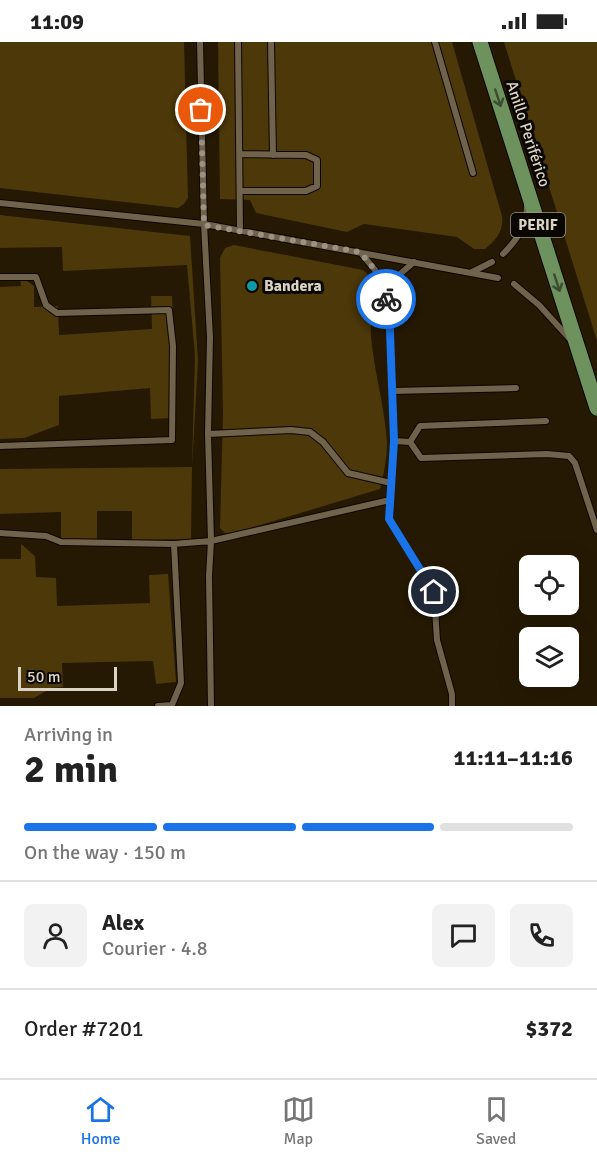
<!DOCTYPE html>
<html lang="en">
<head>
<meta charset="utf-8">
<style>
  :root { --surface:#fff; --page:#f2f2f2; --text:#222; --muted:#767676; --line:#e0e0e0; --accent:#1a73e8 }
  body { margin:0; font-family:Signika,sans-serif; background:var(--page); color:var(--text); height:100vh; display:flex; flex-direction:column; font-size:22px; white-space:nowrap }
  * { box-sizing:border-box; margin:0 }
  p { font-size:20px; color:var(--muted) }
  .icon { flex:none; width:33px; height:33px; fill:none; stroke:currentColor; stroke-width:2; stroke-linecap:round; stroke-linejoin:round }
  .map { position:relative; height:664px; overflow:hidden }
  .sheet { display:flex; flex-direction:column; background:var(--surface); flex:1 }
  .sheet>* { flex:none }
  .controls { position:absolute; left:519px; top:513px; display:grid; gap:12px }
  .controls a { display:grid; place-items:center; width:60px; height:60px; border-radius:9px; background:var(--surface); box-shadow:0 6px 24px #0002; font-size:30px }
  .scale { position:absolute; left:18px; bottom:15px; width:99px; box-sizing:border-box; padding-left:6px; border:3px solid #dbd3c6; border-top:0; font-size:16px; line-height:21px; white-space:nowrap; color:#dbd3c6; -webkit-text-stroke:4px #0a0601; paint-order:stroke }
  .pin { position:absolute; display:grid; place-items:center; width:51px; height:51px; color:#fff; margin:-26px; border:3px solid #fff; border-radius:50%; box-shadow:0 2px 6px #0007 }
  .courier { position:absolute; display:grid; place-items:center; width:60px; height:60px; margin:-30px; border:4px solid #1a73e8; border-radius:50%; background:#fff; color:#222; box-shadow:0 2px 8px #0007 }
  .head em { font-style:normal; font-weight:700 }
  .head div { display:flex; flex-direction:column-reverse }
  .head { display:flex; align-items:center; justify-content:space-between; height:102px; padding:0 24px }
  h1 { font-size:39px; font-weight:700; line-height:45px }
  .bar { display:grid; grid-template-columns:repeat(4,1fr); gap:9px 6px; align-content:center; height:72px; padding:0 24px }
  .bar i { height:8px; border-radius:4px; background:var(--line) }
  .bar .active { background:var(--accent) }
  .bar p { grid-column:span 4 }
  .line { display:flex; align-items:center; gap:15px; padding:0 24px; border-top:2px solid var(--line) }
  .line div { flex:1 }
  .round { display:grid; place-items:center; flex:none; width:63px; height:63px; border-radius:9px; background:var(--page) }
  .status { display:flex; justify-content:space-between; align-items:center; height:42px; padding:0 30px; background:var(--surface); direction:ltr }
  .status svg { height:16px; fill:currentColor }
  .menu { display:flex; justify-content:space-around; align-items:center; height:84px; border-top:2px solid var(--line); background:var(--surface); font-size:16px; color:var(--muted) }
  .menu a { display:grid; justify-items:center; gap:3px }
  .menu .active { color:var(--accent) }
  .map>svg:first-child { display:block }
  .green { fill:#4c3808 }
  .lines { fill:none; stroke-linecap:round; stroke-linejoin:round }
  .service-casing { stroke:#0d0500; stroke-width:8 }
  .primary-casing { stroke:#0d0500; stroke-width:17 }
  .service { stroke:#70634b; stroke-width:6 }
  .primary { stroke:#6e925e; stroke-width:15 }
  .oneway { stroke:#3c4c30 }
  .done { stroke:#9b9282; stroke-width:6; stroke-dasharray:0 10.8 }
  .route { stroke:#1a73e8; stroke-width:8 }
  .culture-dot { fill:#0f9aa8; stroke:#0a0601; stroke-width:2 }
  .labels { text-anchor:middle; dominant-baseline:central; stroke-width:6; stroke-linejoin:round; paint-order:stroke }
  .shield { fill:#0a0601; stroke:#9c968b; stroke-width:1.5 }
  .shield-label { font-size:15px; font-weight:bold; fill:#dbd3c6 }
  .street-label { font-size:16px; fill:#dbd3c6; stroke:#0a0601 }
  .poi-label { font-size:16px; font-weight:bold; fill:#dbd3c6; stroke:#0a0601; text-anchor:start }
</style>
</head>
<body>
<div class="status"><b>11:09</b><svg viewBox="0 0 49 12"><path d="M0 12V9h3v3zM5 12V6h3v6zM10 12V3h3v9zM15 12V0h3v12zM26 1h20v11H26zM47 4h2v5h-2z"/></svg></div>
<div class="map">
<svg width="597" height="664" viewBox="0 0 597 664">
  <rect width="100%" height="100%" fill="#251903"/>
  <path class="green" d="M0 0H184L188 156 184 162 178 166 0 146Z
    M218 0H452L502 174C504 189 496 198 485 207H474L457 195 364 182 347 190 256 171 250 158 220 157Z
    M504 0H597V299Z
    M0 173 190 194 198 319 192 426 191 497 132 498V469H97V498L61 497V470L0 472V427L192 425 195 314 187 223 63 229 62 205 0 206Z
    M234 203 363 228C381 241 369 274 371 294 374 330 385 365 387 401 387 417 384 431 380 447L231 492 225 491 220 486 223 371 220 216 225 206Z
    M20 234 34 244V265L58 264 59 293 152 287 151 254H172L175 309 172 376 151 377 150 346 59 354V383L24 396 0 397V245L21 244Z
    M21 502 35 514 36 535 56 536 57 564 150 561 149 533 168 532 176 640 156 642 153 619 62 621 63 645 51 646 34 656H0V517H21Z"/>
  <g class="lines">
    <defs>
      <path id="service" d="M200 0 204 182 210 295 208 392 211 499 209 534 211 664
        M238 0 240 188
        M271 0 273 113
        M435 0 473 131
        M240 112 306 113 317 118V144L306 149H240
        M0 161 204 182 498 236
        M361 211 375 228 389 262 394 399 389 477 434 550 437 598 452 652V664
        M503 212C517 198 527 184 527 163
        M472 230 492 220
        M0 235H36L46 263 57 271 169 268 173 304 172 398 0 404
        M514 242 539 263 569 296
        M389 262 400 232 414 220
        M392 349 516 346
        M208 392 291 388 310 390 323 400 348 431 391 441
        M394 399 410 400 420 384 546 379
        M410 400 421 416 547 412 569 414 575 421 597 488
        M0 491 46 494 61 500 174 502 181 641 172 663
        M174 502 211 499 390 458
        M158 664 172 663"/>
      <path id="primary" d="M480 0 597 366"/>
    </defs>
    <use href="#service" class="service-casing"/>
    <use href="#primary" class="primary-casing"/>
    <use href="#service" class="service"/>
    <use href="#primary" class="primary"/>
  </g>
  <defs><path id="oneway-shaft" d="M-6 0H5M1.5-3L5.5 0L1.5 3" fill="none" stroke-width="1.6" stroke-linecap="round" stroke-linejoin="round" transform="scale(1.5)"/></defs>
  <g class="oneway">
    <use href="#oneway-shaft" transform="translate(498 56) rotate(72)"/>
    <use href="#oneway-shaft" transform="translate(557 241) rotate(72)"/>
  </g>
  <g class="lines">
    <path class="done" d="M201 68 204 183 360 210 375 228 386 257"/>
    <path class="route" d="M386 257 389 262 394 399 389 477 434 550"/>
  </g>
  <circle class="culture-dot" cx="252" cy="244" r="6"/>
  <g class="labels">
    <rect class="shield" x="511" y="171" width="54" height="24" rx="4.5"/>
    <g class="shield-label">
      <text x="538" y="183">PERIF</text>
    </g>
    <g class="street-label">
      <text transform="translate(528 92) rotate(72)">Anillo Periférico</text>
    </g>
    <g class="poi-label">
      <text x="264" y="244">Bandera</text>
    </g>
  </g>
</svg>
<div class="controls">
<a><svg class="icon" aria-label="locate" viewBox="0 0 24 24"><circle cx="12" cy="12" r="6"/><path d="M12 2v4M12 18v4M2 12h4M18 12h4"/></svg></a>
<a><svg class="icon" aria-label="layers" viewBox="0 0 24 24"><path d="M12 4l9 5-9 5-9-5zM3 14l9 5 9-5"/></svg></a>
</div>
<div class="scale">50 m</div>
<div class="pin" style="left:201px;top:68px;background:#ea580c"><svg class="icon" aria-label="bag" viewBox="0 0 24 24"><path d="M5 8h14l-1 12H6zM9 8a3 3 0 0 1 6 0"/></svg></div>
<div class="pin" style="left:434px;top:550px;background:#1f2937"><svg class="icon" aria-label="home" viewBox="0 0 24 24"><path d="M3 11l9-7 9 7M6 9v11h12V9"/></svg></div>
<div class="courier" style="left:386px;top:257px"><svg class="icon" aria-label="bike" viewBox="0 0 24 24"><circle cx="6" cy="16" r="4"/><circle cx="18" cy="16" r="4"/><path d="M6 16l4-8h5l3 8M10 8l3 8H6M13 5h3"/></svg></div>
</div>
<section class="sheet">
<div class="head"><div><h1>2 min</h1><p>Arriving in</p></div><em>11:11–11:16</em></div>
<div class="bar"><i class="active"></i><i class="active"></i><i class="active"></i><i></i><p>On the way · 150 m</p></div>
<div class="line" style="height:108px"><a class="round"><svg class="icon" aria-label="person" viewBox="0 0 24 24"><circle cx="12" cy="8" r="4"/><path d="M4 21q1-7 8-7t8 7"/></svg></a><div><b>Alex</b><p>Courier · 4.8</p></div><a class="round"><svg class="icon" aria-label="chat" viewBox="0 0 24 24"><path d="M4 5h16v11H9l-5 4z"/></svg></a><a class="round"><svg class="icon" aria-label="phone" viewBox="0 0 24 24"><path d="M5 4h4l2 5-3 2q2 4 5 5l2-3 5 2v4C11 20 4 13 5 4z"/></svg></a></div>
<div class="line" style="height:78px"><div>Order #7201</div><b>$372</b></div>
</section>
<nav class="menu">
<a class="active"><svg class="icon" aria-label="home" viewBox="0 0 24 24"><path d="M3 11l9-7 9 7M6 9v11h12V9"/></svg>Home</a>
<a><svg class="icon" aria-label="map" viewBox="0 0 24 24"><path d="M3 6l6-2 6 2 6-2v14l-6 2-6-2-6 2zM9 4v14M15 6v14"/></svg>Map</a>
<a><svg class="icon" aria-label="saved" viewBox="0 0 24 24"><path d="M7 4h10v16l-5-4-5 4z"/></svg>Saved</a>
</nav>
</body>
</html>
